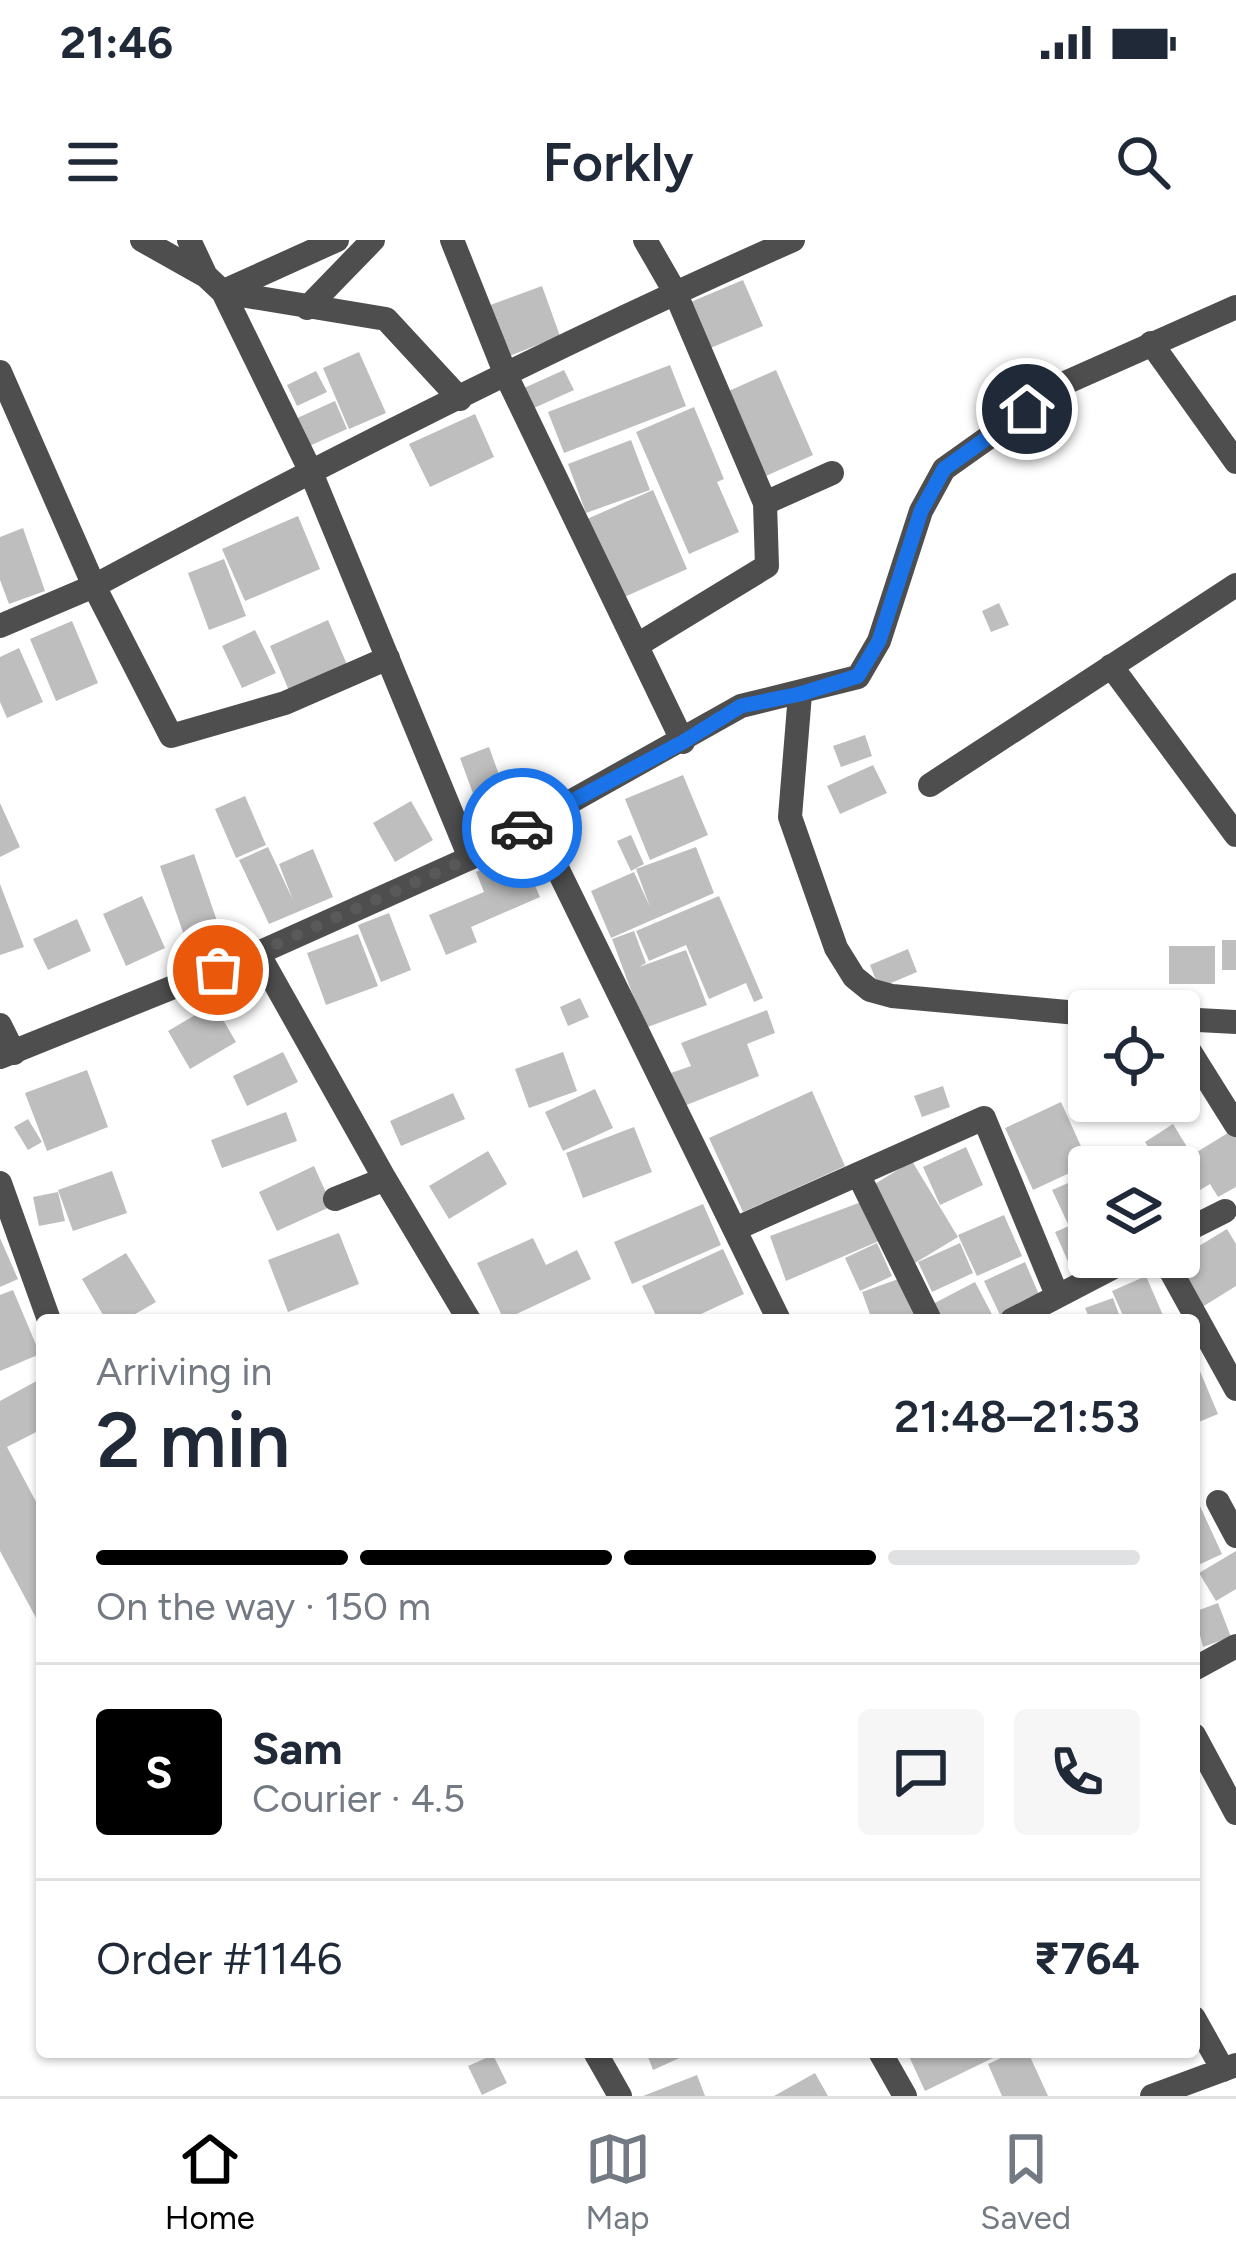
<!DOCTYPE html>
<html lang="en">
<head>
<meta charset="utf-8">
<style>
  :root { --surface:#fff; --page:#f6f6f7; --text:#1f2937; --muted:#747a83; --line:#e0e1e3; --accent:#000 }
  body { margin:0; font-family:Figtree,sans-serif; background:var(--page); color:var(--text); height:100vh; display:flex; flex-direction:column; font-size:45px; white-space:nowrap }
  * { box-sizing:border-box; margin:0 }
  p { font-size:39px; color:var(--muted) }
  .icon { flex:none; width:66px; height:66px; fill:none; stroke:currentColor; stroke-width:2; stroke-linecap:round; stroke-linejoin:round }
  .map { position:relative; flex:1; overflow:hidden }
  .drawer { position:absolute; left:36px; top:1074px; width:1164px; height:744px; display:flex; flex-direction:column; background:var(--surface); border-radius:12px; box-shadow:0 3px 9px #0004 }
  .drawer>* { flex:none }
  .buttons { position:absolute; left:1068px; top:750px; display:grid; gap:24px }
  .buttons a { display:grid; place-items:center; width:132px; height:132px; border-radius:12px; background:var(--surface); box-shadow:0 3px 9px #0004; font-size:60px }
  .pin { position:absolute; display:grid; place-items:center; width:102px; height:102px; color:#fff; margin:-51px; border:6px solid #fff; border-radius:50%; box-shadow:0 3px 12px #0007 }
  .courier { position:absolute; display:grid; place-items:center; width:120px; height:120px; margin:-60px; border:9px solid #1a73e8; border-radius:50%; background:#fff; color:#222; box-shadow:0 3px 15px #0007 }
  .overview em { font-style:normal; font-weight:600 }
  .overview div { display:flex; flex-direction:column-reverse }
  .overview { display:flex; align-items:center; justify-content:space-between; height:204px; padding:0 60px }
  h1 { font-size:78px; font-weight:600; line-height:90px }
  .bar { display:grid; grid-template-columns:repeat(4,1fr); gap:18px 12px; align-content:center; height:144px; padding:0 60px }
  .bar i { height:15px; border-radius:9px; background:var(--line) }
  .bar .active { background:var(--accent) }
  .bar p { grid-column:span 4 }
  .line { display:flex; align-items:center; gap:30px; padding:0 60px; border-top:3px solid var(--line) }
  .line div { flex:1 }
  .round { display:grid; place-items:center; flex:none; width:126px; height:126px; border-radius:12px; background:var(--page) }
  .status { display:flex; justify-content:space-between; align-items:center; height:84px; padding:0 60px; background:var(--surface); direction:ltr }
  .status svg { height:33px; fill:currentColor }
  header { display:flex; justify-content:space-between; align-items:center; height:156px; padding:0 60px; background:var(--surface); font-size:54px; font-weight:600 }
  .tabs { display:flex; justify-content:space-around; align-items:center; height:168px; border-top:3px solid var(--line); background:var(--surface); font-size:33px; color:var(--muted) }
  .tabs a { display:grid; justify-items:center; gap:6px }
  .tabs .active { color:var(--accent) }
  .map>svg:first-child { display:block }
  .building { fill:#bebebe }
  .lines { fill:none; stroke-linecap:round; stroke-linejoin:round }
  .minor { stroke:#4e4e4e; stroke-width:24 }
  .tertiary { stroke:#4e4e4e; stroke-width:24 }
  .done { stroke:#595959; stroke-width:12; stroke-dasharray:0 21.6 }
  .route { stroke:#1a73e8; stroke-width:15 }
</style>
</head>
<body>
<div class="status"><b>21:46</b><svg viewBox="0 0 49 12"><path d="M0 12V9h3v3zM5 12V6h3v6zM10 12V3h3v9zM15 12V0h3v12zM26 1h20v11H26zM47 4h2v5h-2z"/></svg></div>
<header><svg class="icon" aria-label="menu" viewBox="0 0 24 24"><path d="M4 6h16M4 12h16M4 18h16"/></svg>Forkly<svg class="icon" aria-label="search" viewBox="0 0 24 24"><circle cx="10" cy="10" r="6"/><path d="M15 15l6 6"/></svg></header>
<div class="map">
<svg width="1236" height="1856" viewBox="0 0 1236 1856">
  <rect width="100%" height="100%" fill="#fff"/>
  <path class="building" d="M743 40 763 86 701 112 681 66Z
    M542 46 560 96 504 118 485 67Z
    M359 112 386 173 349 189 323 128Z
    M670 125 686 166 564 213 548 172Z
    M564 130 574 150 534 168 524 148Z
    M776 130 813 215 759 239 722 154Z
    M316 131 327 152 297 166 287 145Z
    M335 161 347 189 307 207 295 179Z
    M694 167 724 239 717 242 739 292 689 314 636 192Z
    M475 174 494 217 430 247 409 204Z
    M631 200 650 250 586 273 568 224Z
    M653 250 687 329 622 358 587 279Z
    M298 276 320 329 245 361 222 309Z
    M23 288 45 351 9 364 0 340V297Z
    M224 319 246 376 209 390 188 333Z
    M999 363 1009 385 991 392 982 371Z
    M328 380 348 427 290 453 270 406Z
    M72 381 98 443 56 461 30 399Z
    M255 390 276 433 242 448 222 406Z
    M19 408 43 462 7 478 0 462V417Z
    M865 495 872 516 841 527 833 506Z
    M489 507 511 568 482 578 460 518Z
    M873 525 887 553 840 574 827 546Z
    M683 535 708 595 650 620 625 559Z
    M245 556 266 605 236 618 215 569Z
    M411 561 433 600 395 622 373 583Z
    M0 563 20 607 0 617Z
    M631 595 644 624 631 631 617 601Z
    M268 607 293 660 279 624 313 609 333 657 269 684 239 620Z
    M696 607 714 653 611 698 591 651 634 632 650 667 636 629Z
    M194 614 229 716 195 727 160 626Z
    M521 614 540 657 471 687 477 702 446 715 429 675 484 652 476 632Z
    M0 644 24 707 0 715Z
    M142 656 165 708 126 726 103 674Z
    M719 656 763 758 754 762 746 743 709 759 686 705 649 721 636 691Z
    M389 673 411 730 381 742 358 685Z
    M77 679 91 711 48 730 33 699Z
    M634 691 646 723 639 727 686 710 707 765 645 788 612 699Z
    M358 694 378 746 326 765 307 713Z
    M1222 700H1236V730H1222Z
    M1169 706H1215V744H1169Z
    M908 709 917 732 879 748 870 725Z
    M580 758 589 777 568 786 560 767Z
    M214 764 236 802 190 829 168 791Z
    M767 770 775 793 747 804 759 836 684 866 671 833 691 826 681 803Z
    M283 812 298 842 247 866 233 836Z
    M563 812 577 851 529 868 515 829Z
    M87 830 108 887 47 911 25 853Z
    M943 846 950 867 922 877 914 856Z
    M595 849 613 888 563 911 545 872Z
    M812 851 845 926 743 972 709 898Z
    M453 853 465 879 401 906 390 881Z
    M1061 862 1089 924 1033 950 1005 888Z
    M286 872 297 901 222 928 211 900Z
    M28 879 42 902 28 910 14 887Z
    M1173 884 1192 915 1236 888V947L1218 957 1210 944 1182 961 1179 927H1161L1145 902Z
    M634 887 652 932 583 958 566 913Z
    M966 907 983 945 940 965 923 927Z
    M488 911 507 944 449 979 429 946Z
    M912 921 958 997 915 1023 870 947Z
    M314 926 332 966 277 991 259 952Z
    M112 931 127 973 73 991 58 950Z
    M1089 934V1017H1114L1074 1035 1055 992 1069 986 1052 950Z
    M58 952 65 981 39 986 33 957Z
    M864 961 879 1001 786 1041 770 996Z
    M703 964 721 1005 632 1044 614 1002Z
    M1004 975 1022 1016 977 1036 958 995Z
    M1227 989 1236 1004V1046L1199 1069 1171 1023Z
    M339 993 359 1044 288 1072 268 1020Z
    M0 998 18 1039 0 1047Z
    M533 998 546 1025 577 1010 591 1039 504 1080 477 1023Z
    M877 1003 892 1036 860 1051 845 1018Z
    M960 1003 973 1033 932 1052 918 1022Z
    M723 1009 744 1054 688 1080H658L642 1046Z
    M126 1013 156 1062 125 1080H106L82 1039Z
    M1025 1022 1040 1057 1000 1075 984 1041Z
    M1146 1036 1165 1080H1125L1112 1051Z
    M904 1037 919 1080H872L862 1052Z
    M975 1042 995 1080H939L931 1065Z
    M13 1050 40 1114 0 1131V1055Z
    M1113 1058 1121 1080H1090L1085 1068Z
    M1194 1117 1218 1174 1194 1184Z
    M42 1138V1189L7 1207 42 1273V1389L0 1311V1161Z
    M1194 1253 1222 1314 1194 1327Z
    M1236 1311V1349L1216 1361 1199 1333Z
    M1218 1363 1231 1397 1203 1407 1194 1372Z
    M646 1812H685L686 1815 653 1830Z
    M907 1812H1005L925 1851Z
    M1014 1812H1028L1048 1856H1002L988 1824Z
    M493 1815 507 1843 482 1855 468 1826Z
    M815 1833 828 1856H774Z
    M697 1835 705 1856H643Z"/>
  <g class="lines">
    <path class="minor" d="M142 0 206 36
      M189 0 206 36 223 52 310 230 470 618
      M452 0 506 135 683 502
      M224 51 337 0
      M223 52 386 79 460 159
      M307 68 373 0
      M1151 103 1236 222
      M0 132 94 346 0 386
      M765 263 832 233
      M639 404 767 326 765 263 675 52 645 0
      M388 418 285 463 171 496 94 346C323 223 555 105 793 0
      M1111 426 1236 595
      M800 454 790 577 836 708 854 737 870 750 892 756 1089 774
      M930 545 1236 345
      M534 581 779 1080
      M258 713 386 941 469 1080
      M1179 779 1236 782
      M0 785 14 813
      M1179 794 1236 885
      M858 934 930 1080
      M0 943 49 1080
      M335 959 385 939
      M735 989 984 878 1057 1055
      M1179 994 1225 971
      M1163 1017 1236 1149
      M1012 1080 1133 1017
      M1218 1262 1236 1296
      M1194 1429 1236 1406
      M1194 1495 1236 1573
      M1194 1778 1223 1830
      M595 1812 620 1856
      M880 1812 905 1856
      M1152 1856 1236 1825"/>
    <path class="tertiary" d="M0 817 258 713 470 618 741 466 858 437 879 401 921 271 944 229 1065 143 1236 67"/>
  </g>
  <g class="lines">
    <path class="done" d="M218 730 470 618 522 588"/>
    <path class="route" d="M522 588 683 502 741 466 800 454 858 436 879 401 921 271 944 229 1027 169"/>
  </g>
</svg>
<div class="buttons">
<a><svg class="icon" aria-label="locate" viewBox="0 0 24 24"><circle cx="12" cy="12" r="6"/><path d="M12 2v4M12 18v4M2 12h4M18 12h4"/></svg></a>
<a><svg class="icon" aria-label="layers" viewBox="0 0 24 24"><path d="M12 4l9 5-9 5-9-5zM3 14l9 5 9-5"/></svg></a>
</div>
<div class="pin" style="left:218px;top:730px;background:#ea580c"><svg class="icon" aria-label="bag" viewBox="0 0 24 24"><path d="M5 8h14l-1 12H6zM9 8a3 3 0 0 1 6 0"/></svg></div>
<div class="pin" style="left:1027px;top:169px;background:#1f2937"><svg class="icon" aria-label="home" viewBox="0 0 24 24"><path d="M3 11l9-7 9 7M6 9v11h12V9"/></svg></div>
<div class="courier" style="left:522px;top:588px"><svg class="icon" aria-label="car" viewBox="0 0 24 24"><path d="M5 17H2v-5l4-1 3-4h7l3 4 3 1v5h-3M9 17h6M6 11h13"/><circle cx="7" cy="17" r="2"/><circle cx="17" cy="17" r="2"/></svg></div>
<section class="drawer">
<div class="overview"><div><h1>2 min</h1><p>Arriving in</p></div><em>21:48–21:53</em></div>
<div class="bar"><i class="active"></i><i class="active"></i><i class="active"></i><i></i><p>On the way · 150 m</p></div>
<div class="line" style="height:216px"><b class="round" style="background:var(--accent);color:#fff">S</b><div><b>Sam</b><p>Courier · 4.5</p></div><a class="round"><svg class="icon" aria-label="chat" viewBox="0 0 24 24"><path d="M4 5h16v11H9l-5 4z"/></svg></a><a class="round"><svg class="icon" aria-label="phone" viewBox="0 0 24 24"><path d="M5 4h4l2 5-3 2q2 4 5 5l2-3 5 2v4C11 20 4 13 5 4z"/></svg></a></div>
<div class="line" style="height:156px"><div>Order #1146</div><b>₹764</b></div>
</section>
</div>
<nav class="tabs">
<a class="active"><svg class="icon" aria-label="home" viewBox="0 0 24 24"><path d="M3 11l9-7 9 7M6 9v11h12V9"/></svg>Home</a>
<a><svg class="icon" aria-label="map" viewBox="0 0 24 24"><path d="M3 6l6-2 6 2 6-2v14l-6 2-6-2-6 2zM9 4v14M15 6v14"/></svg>Map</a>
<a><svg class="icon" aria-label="saved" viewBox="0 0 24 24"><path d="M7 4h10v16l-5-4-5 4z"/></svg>Saved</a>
</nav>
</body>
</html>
